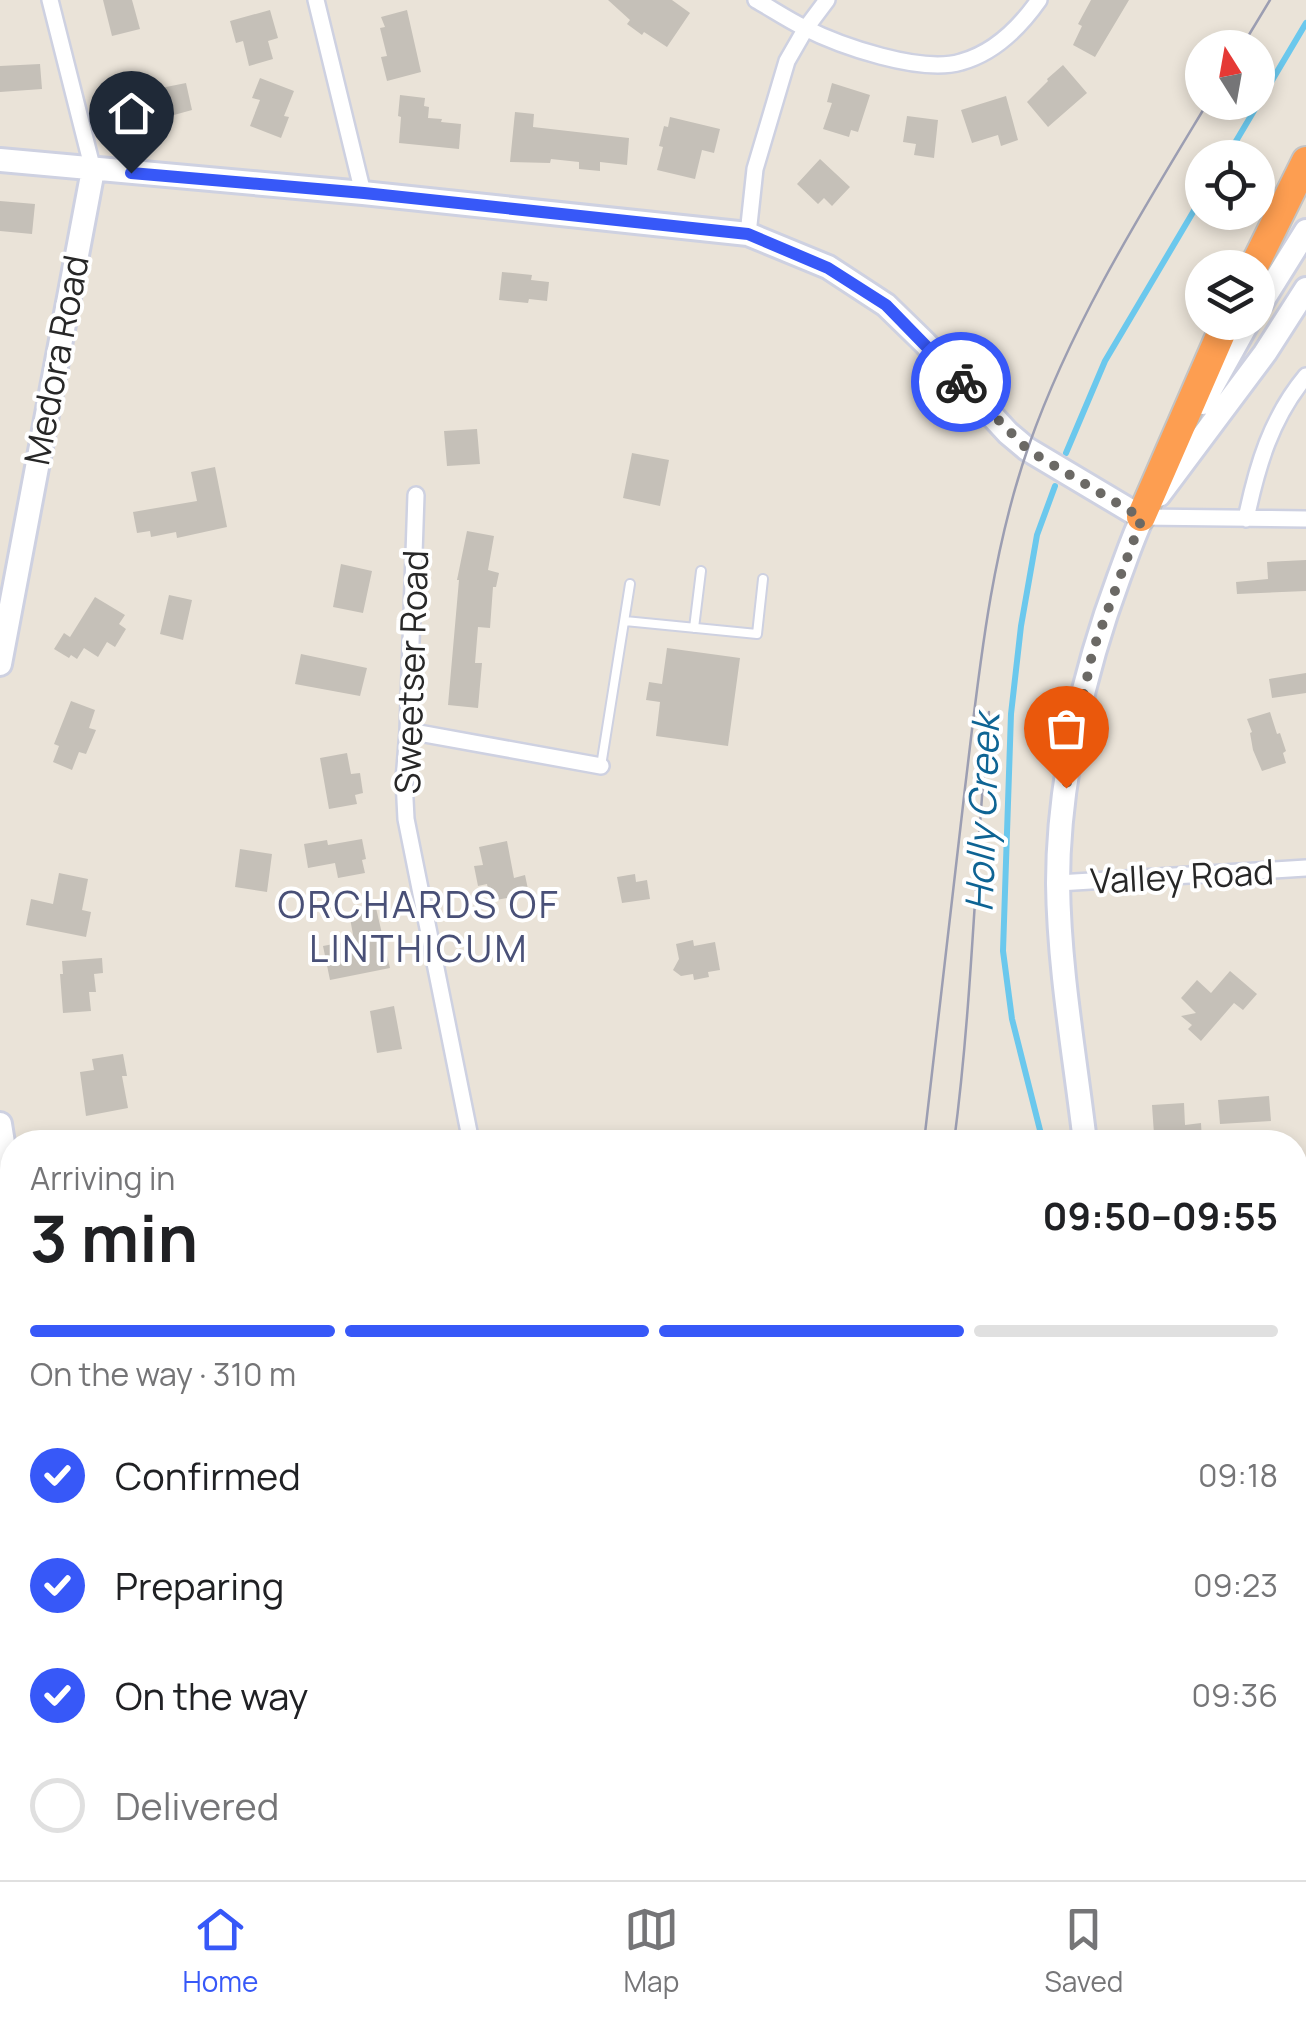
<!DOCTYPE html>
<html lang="en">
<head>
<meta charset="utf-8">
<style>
  :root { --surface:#fff; --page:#f6f6f6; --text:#202124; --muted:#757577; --line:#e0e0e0; --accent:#3758f8 }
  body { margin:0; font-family:Manrope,sans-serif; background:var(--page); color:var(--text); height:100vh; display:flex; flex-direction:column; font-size:38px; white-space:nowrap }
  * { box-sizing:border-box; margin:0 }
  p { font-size:32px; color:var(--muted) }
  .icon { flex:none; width:55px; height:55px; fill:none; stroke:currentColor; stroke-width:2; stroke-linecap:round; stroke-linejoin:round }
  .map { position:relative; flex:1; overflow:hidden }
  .details { position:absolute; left:0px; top:1130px; width:1308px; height:750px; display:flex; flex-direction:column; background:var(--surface); border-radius:40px 40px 0 0; box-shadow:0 5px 15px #0003 }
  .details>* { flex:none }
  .needle { width:65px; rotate:349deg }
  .tools { position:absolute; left:1185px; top:30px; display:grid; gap:20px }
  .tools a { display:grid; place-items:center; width:90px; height:90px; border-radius:50%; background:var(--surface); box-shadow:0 5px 15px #0003; font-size:50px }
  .pin { position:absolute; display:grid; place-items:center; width:85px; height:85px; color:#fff; margin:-102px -42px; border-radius:50% 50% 50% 0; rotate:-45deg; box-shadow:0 0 10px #0007 }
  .pin .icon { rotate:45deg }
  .courier { position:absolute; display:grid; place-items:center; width:100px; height:100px; margin:-50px; border:8px solid #3758f8; border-radius:50%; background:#fff; color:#222; box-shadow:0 2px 12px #0007 }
  .head em { font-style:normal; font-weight:700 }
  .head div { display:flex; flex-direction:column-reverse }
  .head { display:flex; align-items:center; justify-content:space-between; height:170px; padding:0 30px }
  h1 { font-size:65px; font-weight:700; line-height:75px }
  .bar { display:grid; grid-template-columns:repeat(4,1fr); gap:15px 10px; align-content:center; height:120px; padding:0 30px }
  .bar i { height:12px; border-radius:8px; background:var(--line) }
  .bar .on { background:var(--accent) }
  .bar p { grid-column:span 4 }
  ol { padding:0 30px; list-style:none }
  li { display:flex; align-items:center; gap:30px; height:110px }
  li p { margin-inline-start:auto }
  li .icon { padding:10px; border-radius:50%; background:var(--accent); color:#fff; stroke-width:4 }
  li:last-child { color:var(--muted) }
  li i { width:55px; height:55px; border:5px solid var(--line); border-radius:50% }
  .dock { display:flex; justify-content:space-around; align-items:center; height:140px; border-top:2px solid var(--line); background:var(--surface); font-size:28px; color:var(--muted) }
  .dock a { display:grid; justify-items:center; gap:5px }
  .dock .on { color:var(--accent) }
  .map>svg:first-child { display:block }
  .green { fill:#ade194 }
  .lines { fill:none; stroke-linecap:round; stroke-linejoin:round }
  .stream { stroke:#6bc8ed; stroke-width:6 }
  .building { fill:#c5c0b8 }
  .lane-casing { stroke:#ced1e1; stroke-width:12 }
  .street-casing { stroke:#ced1e1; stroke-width:20 }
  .secondary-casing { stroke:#ced1e1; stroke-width:28 }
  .highway-casing { stroke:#c3c3c3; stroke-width:32 }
  .path { stroke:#c3c3c3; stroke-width:4; stroke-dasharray:8 5; stroke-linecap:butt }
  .lane { stroke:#fff; stroke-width:8 }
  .street { stroke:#fff; stroke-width:15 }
  .secondary { stroke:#fff; stroke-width:22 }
  .highway { stroke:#fd9e51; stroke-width:28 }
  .tram { stroke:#9c9eb2; stroke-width:2.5 }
  .done { stroke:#6b6965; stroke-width:10; stroke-dasharray:0 18 }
  .route { stroke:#3758f8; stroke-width:12 }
  .labels { text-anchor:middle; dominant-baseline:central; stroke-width:8; stroke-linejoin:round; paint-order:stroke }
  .street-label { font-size:35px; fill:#272727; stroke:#fff }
  .water-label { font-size:38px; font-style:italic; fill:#0e6494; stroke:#fff }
  .neighbourhood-label { font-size:38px; letter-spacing:2.5px; fill:#495077; stroke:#fff }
</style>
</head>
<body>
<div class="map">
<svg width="1306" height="1880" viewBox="0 0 1306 1880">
  <rect width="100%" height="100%" fill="#eae3d8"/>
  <path class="green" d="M12 1645V1756L0 1757V1647Z"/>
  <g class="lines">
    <path class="stream" d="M1226 158 1306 23
      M1066 453 1105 361 1202 197
      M1043 1142 1012 1019 1003 951 1011 714 1021 626 1037 535 1055 486"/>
  </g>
  <path class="building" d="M103 0H132L140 29 112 36Z
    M608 0H672L690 13 667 47 644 32 642 35 627 24 630 20Z
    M1091 0H1129L1095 57 1073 45 1082 26 1078 24Z
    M270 10 278 38 268 41 273 59 249 66 243 41 236 43 230 21Z
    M407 10 421 72 387 81 381 57 387 56 380 28 385 27 381 17Z
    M40 64 42 89 0 92V66Z
    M1063 65 1087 93 1048 127 1027 102 1048 81 1047 79Z
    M260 78 294 91 284 116 289 117 281 138 250 126 260 100 252 98Z
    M154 79 156 89 186 83 192 110 134 126 125 86Z
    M832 83 870 95 858 132 851 130 849 137 823 129 832 103 827 102Z
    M400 95 425 98 424 106 429 107 428 118 442 119 441 122 461 124 459 149 399 143 401 117 398 116Z
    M1006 96 1018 140 1001 146 998 135 972 143 961 110Z
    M515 112 534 114 533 127 629 138 627 165 600 162V171L579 169V162L551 159 550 163 510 162Z
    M907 116 938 120 934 158 914 155 916 144 903 142Z
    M670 117 720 129 714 153 702 150 695 179 657 170 663 147 659 146 664 126 668 127Z
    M820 159 850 187 832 206 824 198 818 204 797 184Z
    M0 201 35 204 32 234 0 231Z
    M502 272 532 275 531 280 549 282 547 301 529 299 528 303 499 300Z
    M477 429 480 464 447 466 444 431Z
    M632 453 669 460 660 506 623 498Z
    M215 467 227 527 177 538 176 532 151 537 150 531 137 533 133 512 197 501 191 472Z
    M467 531 494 536 488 570 499 573 496 587H493L490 628 478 627 475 663H482L478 708 448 705 459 580H457Z
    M1306 560V591L1237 594 1236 582 1268 579 1267 562Z
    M341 564 372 571 363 613 333 607Z
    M169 595 192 600 183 640 160 634Z
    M95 597 125 615 119 624 126 629 115 647 107 642 98 657 84 648 77 659 71 655 69 658 54 649 64 633 70 637Z
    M667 648 740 658 728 746 656 736 660 702 646 700 649 682 662 684Z
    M301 654 367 668 360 696 295 684Z
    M1306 673V693L1272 698 1269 679Z
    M71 701 95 710 89 728 96 730 86 754 79 752 72 770 53 762 59 746 54 744Z
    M1270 712 1277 734 1280 733 1286 751 1283 753 1286 763 1262 771 1253 750 1250 733 1252 732 1247 719Z
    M347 753 351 774 360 773 363 793 355 795 357 804 329 809 320 758Z
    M362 839 366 859 362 860 365 873 338 878 335 863 308 868 304 844 327 840 328 845Z
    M507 841 514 878 525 875 529 894 490 901 487 884 478 886 474 866 483 865 479 847Z
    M240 849 272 854 267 892 235 887Z
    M59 873 88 879 82 910 91 912 86 937 26 925 31 899 53 904Z
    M635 874 636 882 647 880 650 899 622 903 617 877Z
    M376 908 390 968 330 980 323 946 354 940 349 913Z
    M693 940 694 946 715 942 720 970 708 972 709 977 694 980 693 974 681 976 673 970 679 959 676 944Z
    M102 958 103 973 94 974 96 992H89L91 1011 63 1013 60 974H63L62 961Z
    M1230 971 1257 994 1243 1010 1234 1003 1201 1041 1188 1029 1192 1025 1181 1016 1196 1013 1181 998 1197 980 1211 993Z
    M394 1006 402 1049 377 1053 370 1011Z
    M123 1054 127 1076H122L128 1108 86 1116 80 1072 94 1070 92 1059Z
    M1269 1096 1271 1121 1220 1124 1218 1100Z
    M1184 1103 1185 1125 1201 1123 1202 1142H1184L1183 1132 1154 1134 1152 1105Z"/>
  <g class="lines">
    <defs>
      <path id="lane" d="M625 621 757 634 763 579
        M694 628 701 571
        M601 766 630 584"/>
      <path id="street" d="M50 0 93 170
        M316 0 363 193
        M756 0C772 9 787 19 803 27 840 46 921 74 961 62 994 53 1020 27 1039 0
        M748 234 755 169 787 61 806 28 827 0
        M416 495 408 731 404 780 406 819 471 1142
        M1141 517 1306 519
        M1246 519C1257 466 1271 418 1306 376
        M408 731 601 766
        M1058 883 1306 868
        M232 1880 323 1868"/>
      <path id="secondary" d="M0 160 363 193 748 234 828 267 886 305 925 343 1008 433 1027 449 1141 517
        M1258 308 1306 231
        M1203 403 1248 322
        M1159 495 1265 353 1306 289
        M0 664 93 170
        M0 1124 12 1200
        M1085 1142C1075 1057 1059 970 1058 883 1058 782 1084 671 1119 577 1128 553 1136 528 1148 506
        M1295 1372 1306 1371
        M0 1493 12 1491
        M1046 1880 1049 1868"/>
      <path id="highway" d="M1253 268 1306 161
        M1141 517 1226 322"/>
    </defs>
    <use href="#lane" class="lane-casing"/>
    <use href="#street" class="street-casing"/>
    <use href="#secondary" class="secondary-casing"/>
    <use href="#highway" class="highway-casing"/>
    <path class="path" d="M703 1880 706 1868"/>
    <use href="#lane" class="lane"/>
    <use href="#street" class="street"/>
    <use href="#secondary" class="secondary"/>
    <use href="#highway" class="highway"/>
    <path class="tram" d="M1241 48 1270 0
      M924 1142C938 1024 952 906 965 788 979 673 990 556 1029 445 1072 323 1141 213 1208 102
      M954 1142C973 999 975 855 989 712
      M772 1880 775 1868"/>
  </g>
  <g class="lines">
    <path class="done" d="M961 382 1028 450 1142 518 1093 650 1076 730 1066 788"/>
    <path class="route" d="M131 173 364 193 748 234 828 268 886 305 961 382"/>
  </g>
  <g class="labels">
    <g class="street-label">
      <text transform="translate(56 360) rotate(-79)">Medora Road</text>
      <text transform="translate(411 672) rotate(-88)">Sweetser Road</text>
      <text transform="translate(1182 876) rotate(-3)">Valley Road</text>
    </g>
    <g class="water-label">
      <text transform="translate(981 813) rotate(-88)">Holly Creek</text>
    </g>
    <g class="neighbourhood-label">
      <text x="419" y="903">ORCHARDS OF<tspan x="419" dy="44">LINTHICUM</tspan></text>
    </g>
  </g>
</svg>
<div class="tools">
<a><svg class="needle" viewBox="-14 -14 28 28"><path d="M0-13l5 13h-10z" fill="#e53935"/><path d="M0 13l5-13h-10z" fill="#757577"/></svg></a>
<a><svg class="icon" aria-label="locate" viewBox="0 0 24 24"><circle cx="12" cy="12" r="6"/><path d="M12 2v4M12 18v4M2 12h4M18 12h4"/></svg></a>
<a><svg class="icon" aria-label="layers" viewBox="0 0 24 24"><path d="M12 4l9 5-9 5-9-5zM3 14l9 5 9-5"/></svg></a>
</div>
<div class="pin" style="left:1066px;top:788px;background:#ea580c"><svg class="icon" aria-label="bag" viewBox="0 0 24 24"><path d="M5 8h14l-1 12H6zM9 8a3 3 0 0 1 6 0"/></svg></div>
<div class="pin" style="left:131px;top:173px;background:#1f2937"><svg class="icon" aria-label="home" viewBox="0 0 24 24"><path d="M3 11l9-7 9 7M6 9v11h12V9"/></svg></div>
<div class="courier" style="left:961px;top:382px"><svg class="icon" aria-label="bike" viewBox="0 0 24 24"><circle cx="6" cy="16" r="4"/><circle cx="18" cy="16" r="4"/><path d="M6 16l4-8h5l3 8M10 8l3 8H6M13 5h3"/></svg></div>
<section class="details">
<div class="head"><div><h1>3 min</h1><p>Arriving in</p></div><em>09:50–09:55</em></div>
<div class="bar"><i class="on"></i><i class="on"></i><i class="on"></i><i></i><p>On the way · 310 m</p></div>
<ol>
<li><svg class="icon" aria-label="check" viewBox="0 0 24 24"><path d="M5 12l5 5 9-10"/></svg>Confirmed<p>09:18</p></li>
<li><svg class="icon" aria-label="check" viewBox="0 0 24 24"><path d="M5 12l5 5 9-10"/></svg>Preparing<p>09:23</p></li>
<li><svg class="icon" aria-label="check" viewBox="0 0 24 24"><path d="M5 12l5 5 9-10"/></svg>On the way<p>09:36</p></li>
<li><i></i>Delivered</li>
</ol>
</section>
</div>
<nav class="dock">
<a class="on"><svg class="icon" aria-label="home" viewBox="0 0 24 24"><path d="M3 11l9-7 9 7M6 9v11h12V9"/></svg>Home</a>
<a><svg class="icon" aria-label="map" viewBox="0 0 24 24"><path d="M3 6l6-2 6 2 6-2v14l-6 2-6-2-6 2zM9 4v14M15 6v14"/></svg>Map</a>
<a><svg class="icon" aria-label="saved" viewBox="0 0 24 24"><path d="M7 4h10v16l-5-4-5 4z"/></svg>Saved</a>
</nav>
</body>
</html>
